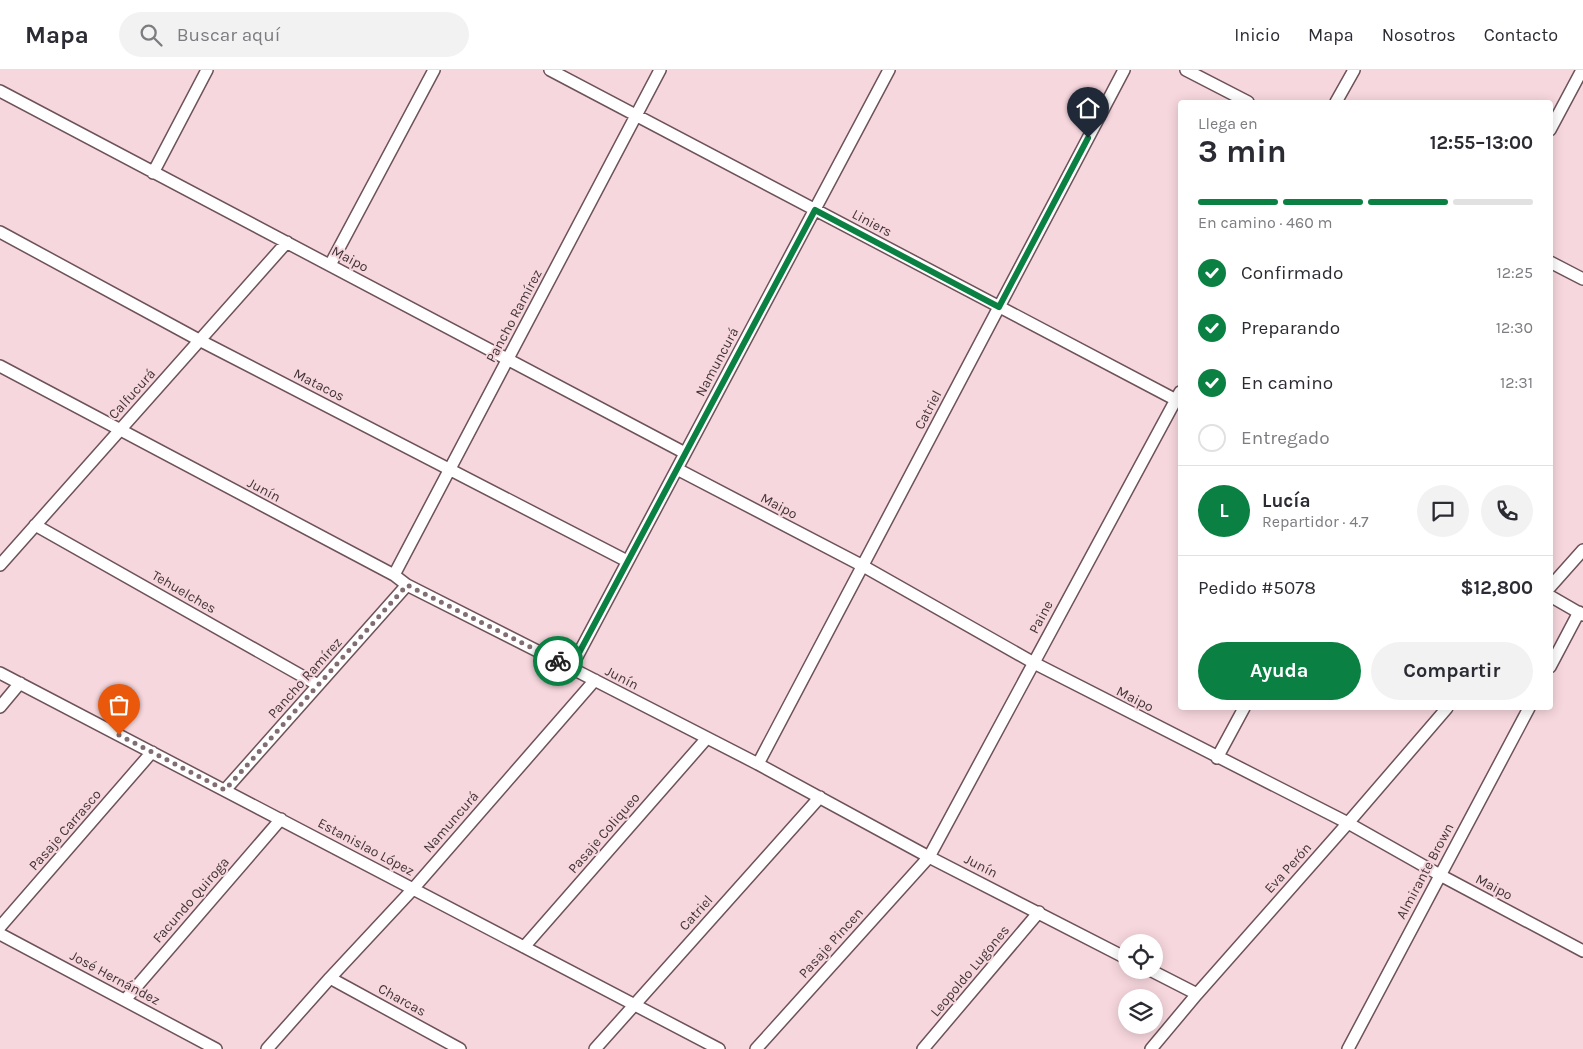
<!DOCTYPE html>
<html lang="es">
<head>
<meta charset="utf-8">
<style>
  :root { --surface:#fff; --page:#f2f2f3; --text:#2b2b33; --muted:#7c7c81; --line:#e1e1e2; --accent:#0b8043 }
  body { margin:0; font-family:Karla,sans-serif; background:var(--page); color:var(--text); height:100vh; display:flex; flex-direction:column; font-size:19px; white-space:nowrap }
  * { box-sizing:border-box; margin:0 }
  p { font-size:16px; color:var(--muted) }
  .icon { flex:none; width:28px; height:28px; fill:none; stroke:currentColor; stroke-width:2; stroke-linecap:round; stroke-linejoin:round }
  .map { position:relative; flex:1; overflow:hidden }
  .panel { position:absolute; left:1178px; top:30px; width:375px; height:610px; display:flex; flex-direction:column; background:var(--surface); border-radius:5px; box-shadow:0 2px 12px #0003 }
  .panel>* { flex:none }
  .tools { position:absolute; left:1118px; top:864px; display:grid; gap:10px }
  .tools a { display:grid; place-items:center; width:45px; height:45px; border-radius:50%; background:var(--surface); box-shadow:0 2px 12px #0003; font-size:25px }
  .pin { position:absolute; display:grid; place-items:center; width:42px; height:42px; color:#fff; margin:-51px -21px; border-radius:50% 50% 50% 0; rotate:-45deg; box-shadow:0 0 5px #0007 }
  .pin .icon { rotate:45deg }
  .courier { position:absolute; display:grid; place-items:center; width:50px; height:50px; margin:-25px; border:4px solid #0b8043; border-radius:50%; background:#fff; color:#222; box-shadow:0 1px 6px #0007 }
  .summary em { font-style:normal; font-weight:700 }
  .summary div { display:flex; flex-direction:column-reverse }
  .summary { display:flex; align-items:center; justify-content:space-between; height:85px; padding:0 20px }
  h1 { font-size:32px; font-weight:700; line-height:38px }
  .bar { display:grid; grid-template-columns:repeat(4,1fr); gap:8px 5px; align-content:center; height:60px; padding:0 20px }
  .bar i { height:6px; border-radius:4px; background:var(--line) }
  .bar .current { background:var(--accent) }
  .bar p { grid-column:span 4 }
  .line { display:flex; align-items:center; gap:12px; padding:0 20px; border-top:1px solid var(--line) }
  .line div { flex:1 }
  .round { display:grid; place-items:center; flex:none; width:52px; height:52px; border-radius:26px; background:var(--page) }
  ol { padding:0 20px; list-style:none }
  li { display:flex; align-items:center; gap:15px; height:55px }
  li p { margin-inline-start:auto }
  li .icon { padding:5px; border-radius:50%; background:var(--accent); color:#fff; stroke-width:4 }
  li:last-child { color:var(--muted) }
  li i { width:28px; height:28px; border:2px solid var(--line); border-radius:50% }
  .cta { display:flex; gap:10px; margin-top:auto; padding:10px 20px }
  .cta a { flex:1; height:58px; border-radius:30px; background:var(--accent); color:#fff; font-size:20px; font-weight:700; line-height:58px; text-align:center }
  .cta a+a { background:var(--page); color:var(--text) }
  header { display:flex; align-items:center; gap:30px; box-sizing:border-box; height:70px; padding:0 25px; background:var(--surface); border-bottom:1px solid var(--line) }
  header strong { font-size:24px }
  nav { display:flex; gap:28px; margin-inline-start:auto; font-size:18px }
  .search { width:350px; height:45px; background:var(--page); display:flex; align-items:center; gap:12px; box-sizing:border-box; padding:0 18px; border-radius:28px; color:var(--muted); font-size:19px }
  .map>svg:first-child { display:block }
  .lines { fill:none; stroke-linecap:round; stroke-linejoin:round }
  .street-casing { stroke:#6d5259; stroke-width:14 }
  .street { stroke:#fff; stroke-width:11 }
  .done { stroke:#816e72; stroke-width:5; stroke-dasharray:0 9 }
  .route { stroke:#0b8043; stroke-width:6 }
  .labels { text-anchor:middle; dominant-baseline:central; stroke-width:4; stroke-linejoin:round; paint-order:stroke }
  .street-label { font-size:14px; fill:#423538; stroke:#f7d7de }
</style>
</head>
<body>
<header>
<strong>Mapa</strong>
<div class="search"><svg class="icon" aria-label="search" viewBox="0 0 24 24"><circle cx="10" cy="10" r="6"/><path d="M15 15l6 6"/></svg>Buscar aquí</div>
<nav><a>Inicio</a><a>Mapa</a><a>Nosotros</a><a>Contacto</a></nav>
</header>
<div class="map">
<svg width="1583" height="979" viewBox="0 0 1583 979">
  <rect width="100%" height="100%" fill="#f7d7de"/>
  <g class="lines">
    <defs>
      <path id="street" d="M550 0 1180 332
        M1186 0 1248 32
        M0 21 685 383
        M1336 32 1354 0
        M1550 60 1582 0
        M153 103 207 0
        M0 162 199 270 627 491
        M1550 192 1583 209
        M330 195 434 0
        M0 296 394 505 407 515 571 598 758 694 929 787 1126 888
        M677 399 863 496 1034 593 1348 753 1440 805 1583 881
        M35 455 318 615
        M0 495 287 172
        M394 505 660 0
        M1550 517 1583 480
        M1550 526 1583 545
        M1550 597 1579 542
        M571 598 889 0
        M0 603 719 979
        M0 637 20 613
        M1217 688 1244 638
        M758 694 1124 0
        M225 720 407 515
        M0 857 152 682
        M0 864 216 979
        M524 877 707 668
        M1150 900 1197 924
        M330 908 460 979
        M125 930 281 749
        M267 979 330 908 413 819 595 610
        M595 979 820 727
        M756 979 929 787 1180 322
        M923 979 1039 842
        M1151 979 1197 924 1348 753 1447 638
        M1348 979 1529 638"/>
    </defs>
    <use href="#street" class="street-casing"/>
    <use href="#street" class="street"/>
  </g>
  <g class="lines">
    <path class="done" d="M119 665 225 720 407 515 558 591"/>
    <path class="route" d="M558 591 571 598 815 140 999 237 1088 68"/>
  </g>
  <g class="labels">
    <g class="street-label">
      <text transform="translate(872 153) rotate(28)">Liniers</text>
      <text transform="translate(350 189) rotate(28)">Maipo</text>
      <text transform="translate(514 246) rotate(-62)">Pancho Ramírez</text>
      <text transform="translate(717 292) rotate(-62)">Namuncurá</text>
      <text transform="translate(319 315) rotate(27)">Matacos</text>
      <text transform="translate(132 324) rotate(-48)">Calfucurá</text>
      <text transform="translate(928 340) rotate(-62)">Catriel</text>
      <text transform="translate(264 420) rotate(28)">Junín</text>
      <text transform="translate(779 436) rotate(28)">Maipo</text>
      <text transform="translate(184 522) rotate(30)">Tehuelches</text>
      <text transform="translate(1041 547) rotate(-62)">Paine</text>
      <text transform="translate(305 608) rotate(-48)">Pancho Ramírez</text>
      <text transform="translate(622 608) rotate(27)">Junín</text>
      <text transform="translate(1135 629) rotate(27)">Maipo</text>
      <text transform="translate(451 752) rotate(-49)">Namuncurá</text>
      <text transform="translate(65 760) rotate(-49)">Pasaje Carrasco</text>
      <text transform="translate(604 763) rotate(-49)">Pasaje Coliqueo</text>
      <text transform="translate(366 777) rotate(28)">Estanislao López</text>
      <text transform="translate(981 796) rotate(27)">Junín</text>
      <text transform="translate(1288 798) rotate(-48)">Eva Perón</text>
      <text transform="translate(1425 801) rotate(-62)">Almirante Brown</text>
      <text transform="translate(1494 817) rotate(28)">Maipo</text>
      <text transform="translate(191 830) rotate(-49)">Facundo Quiroga</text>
      <text transform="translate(696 843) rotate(-48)">Catriel</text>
      <text transform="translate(831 873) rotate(-48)">Pasaje Pincen</text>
      <text transform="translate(970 901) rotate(-50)">Leopoldo Lugones</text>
      <text transform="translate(115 908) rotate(28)">José Hernández</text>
      <text transform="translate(402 930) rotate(29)">Charcas</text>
    </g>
  </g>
</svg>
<div class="tools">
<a><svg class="icon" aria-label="locate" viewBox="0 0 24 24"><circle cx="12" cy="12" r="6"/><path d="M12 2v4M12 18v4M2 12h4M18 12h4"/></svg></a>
<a><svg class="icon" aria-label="layers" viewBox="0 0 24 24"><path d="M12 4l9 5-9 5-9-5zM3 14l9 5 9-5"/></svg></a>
</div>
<div class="pin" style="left:119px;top:665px;background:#ea580c"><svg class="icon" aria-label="bag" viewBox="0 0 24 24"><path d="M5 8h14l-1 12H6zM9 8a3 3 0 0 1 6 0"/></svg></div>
<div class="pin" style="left:1088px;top:68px;background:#1f2937"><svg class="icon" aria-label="home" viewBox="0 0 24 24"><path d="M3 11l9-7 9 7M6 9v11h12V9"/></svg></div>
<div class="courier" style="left:558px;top:591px"><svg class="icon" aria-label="bike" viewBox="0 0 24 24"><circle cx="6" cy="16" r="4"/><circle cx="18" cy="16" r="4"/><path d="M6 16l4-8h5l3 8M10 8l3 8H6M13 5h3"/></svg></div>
<section class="panel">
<div class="summary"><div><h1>3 min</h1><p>Llega en</p></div><em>12:55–13:00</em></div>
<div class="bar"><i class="current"></i><i class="current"></i><i class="current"></i><i></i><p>En camino · 460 m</p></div>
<ol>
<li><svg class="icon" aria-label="check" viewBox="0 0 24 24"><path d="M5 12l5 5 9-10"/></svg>Confirmado<p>12:25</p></li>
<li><svg class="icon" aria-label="check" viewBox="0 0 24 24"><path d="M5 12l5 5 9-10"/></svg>Preparando<p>12:30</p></li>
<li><svg class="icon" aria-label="check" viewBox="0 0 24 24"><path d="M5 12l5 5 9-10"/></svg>En camino<p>12:31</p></li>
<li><i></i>Entregado</li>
</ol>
<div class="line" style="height:90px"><b class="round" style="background:var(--accent);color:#fff">L</b><div><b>Lucía</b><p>Repartidor · 4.7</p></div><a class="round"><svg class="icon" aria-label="chat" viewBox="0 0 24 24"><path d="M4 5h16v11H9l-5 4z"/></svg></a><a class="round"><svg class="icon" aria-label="phone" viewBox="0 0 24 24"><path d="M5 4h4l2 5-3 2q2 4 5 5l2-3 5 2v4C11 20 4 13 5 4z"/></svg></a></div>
<div class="line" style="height:65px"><div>Pedido #5078</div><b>$12,800</b></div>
<div class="cta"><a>Ayuda</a><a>Compartir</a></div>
</section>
</div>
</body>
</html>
